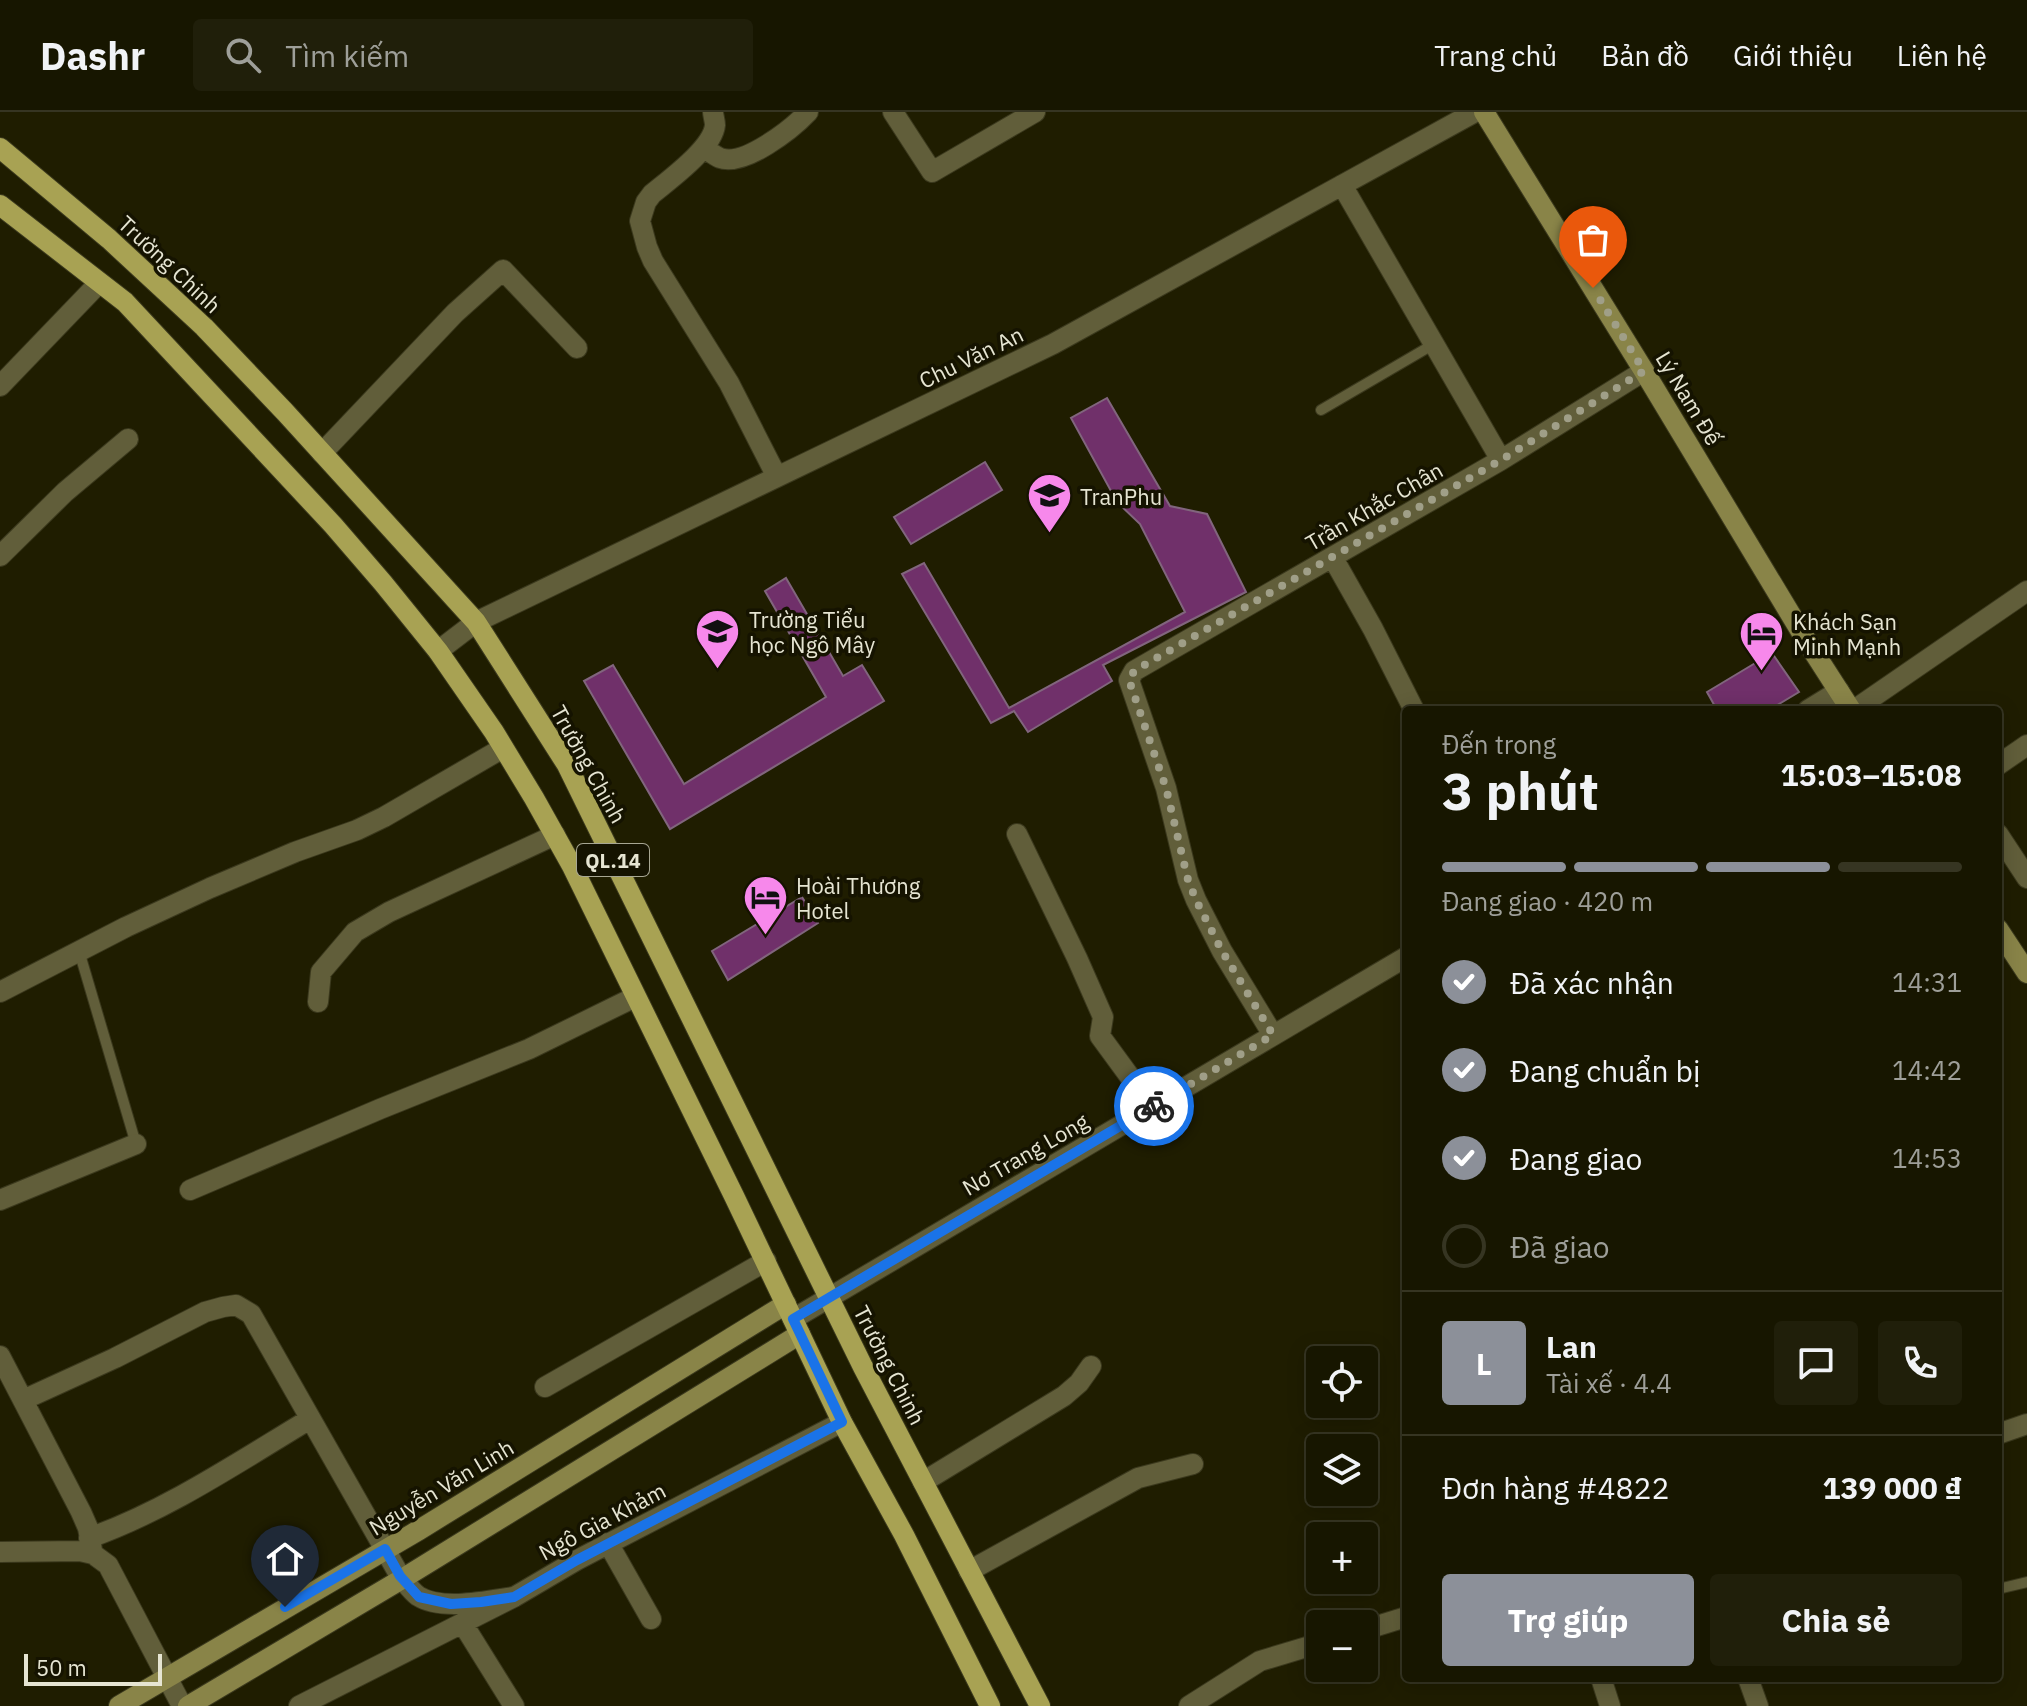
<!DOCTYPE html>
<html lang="vi">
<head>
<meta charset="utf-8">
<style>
  :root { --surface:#171600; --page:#201f0a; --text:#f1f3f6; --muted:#9e9f99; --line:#363522; --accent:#8c9099 }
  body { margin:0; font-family:"IBM Plex Sans",sans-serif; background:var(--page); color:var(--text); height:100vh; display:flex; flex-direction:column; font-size:30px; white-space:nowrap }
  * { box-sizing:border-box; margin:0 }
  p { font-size:26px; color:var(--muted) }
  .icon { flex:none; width:44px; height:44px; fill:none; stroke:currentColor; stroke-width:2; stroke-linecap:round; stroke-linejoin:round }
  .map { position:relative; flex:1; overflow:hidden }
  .sheet { position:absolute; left:1402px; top:594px; width:600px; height:976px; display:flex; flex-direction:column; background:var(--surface); border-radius:8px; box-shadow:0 4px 20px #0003,0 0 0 2px var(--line) }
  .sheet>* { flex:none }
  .controls { position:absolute; left:1306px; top:1234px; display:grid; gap:16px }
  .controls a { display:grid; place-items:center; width:72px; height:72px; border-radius:8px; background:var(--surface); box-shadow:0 4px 20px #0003,0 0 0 2px var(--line); font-size:40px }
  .scale { position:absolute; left:24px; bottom:20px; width:138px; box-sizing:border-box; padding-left:8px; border:4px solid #e6e5d2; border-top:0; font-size:22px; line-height:28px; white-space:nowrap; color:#e6e5d2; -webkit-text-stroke:6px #151300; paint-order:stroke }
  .pin { position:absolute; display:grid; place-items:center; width:68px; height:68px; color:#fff; margin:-82px -34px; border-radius:50% 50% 50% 0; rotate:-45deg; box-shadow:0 0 8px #0007 }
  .pin .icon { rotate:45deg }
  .courier { position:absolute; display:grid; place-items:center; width:80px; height:80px; margin:-40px; border:6px solid #1a73e8; border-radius:50%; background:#fff; color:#222; box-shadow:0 2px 10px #0007 }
  .overview em { font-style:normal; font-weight:700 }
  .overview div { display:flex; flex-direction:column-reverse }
  .overview { display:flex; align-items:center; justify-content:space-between; height:136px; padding:0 40px }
  h1 { font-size:52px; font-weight:700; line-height:60px }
  .bar { display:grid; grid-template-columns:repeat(4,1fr); gap:12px 8px; align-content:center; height:96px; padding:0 40px }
  .bar i { height:10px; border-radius:6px; background:var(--line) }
  .bar .on { background:var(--accent) }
  .bar p { grid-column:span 4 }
  .line { display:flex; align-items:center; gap:20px; padding:0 40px; border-top:2px solid var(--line) }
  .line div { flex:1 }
  .round { display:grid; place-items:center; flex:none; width:84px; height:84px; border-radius:8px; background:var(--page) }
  ol { padding:0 40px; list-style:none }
  li { display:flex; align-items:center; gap:24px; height:88px }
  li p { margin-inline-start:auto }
  li .icon { padding:8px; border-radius:50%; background:var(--accent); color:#fff; stroke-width:4 }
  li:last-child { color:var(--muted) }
  li i { width:44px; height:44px; border:4px solid var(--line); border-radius:50% }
  .button { display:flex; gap:16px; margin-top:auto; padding:16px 40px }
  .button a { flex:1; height:92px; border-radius:8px; background:var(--accent); color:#fff; font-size:32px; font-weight:700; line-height:92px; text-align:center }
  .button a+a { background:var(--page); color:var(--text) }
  header { display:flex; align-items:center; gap:48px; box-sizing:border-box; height:112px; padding:0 40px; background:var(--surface); border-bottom:2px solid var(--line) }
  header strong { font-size:38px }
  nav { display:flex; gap:44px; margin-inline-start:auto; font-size:28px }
  .search { width:560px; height:72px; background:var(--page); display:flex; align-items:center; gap:20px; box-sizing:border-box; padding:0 28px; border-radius:8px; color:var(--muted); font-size:30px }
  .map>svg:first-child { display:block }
  .building { fill:#70306a; stroke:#81657d; stroke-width:2 }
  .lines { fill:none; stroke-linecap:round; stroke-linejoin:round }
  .lane-casing { stroke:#3b391d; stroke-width:12 }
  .street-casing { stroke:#3b391d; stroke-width:22 }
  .secondary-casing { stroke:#3b391d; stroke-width:22 }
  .primary-casing { stroke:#3b391d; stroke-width:22 }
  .lane { stroke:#615e3a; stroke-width:10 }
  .street { stroke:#615e3a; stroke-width:20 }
  .secondary { stroke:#898448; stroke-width:20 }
  .primary { stroke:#a8a253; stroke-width:20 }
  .done { stroke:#a09f88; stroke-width:8; stroke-dasharray:0 14.4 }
  .route { stroke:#1a73e8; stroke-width:10 }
  .labels { text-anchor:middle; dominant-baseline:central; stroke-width:7; stroke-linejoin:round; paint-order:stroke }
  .shield { fill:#151300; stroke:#a7a693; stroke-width:2 }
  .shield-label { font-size:20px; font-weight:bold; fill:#e6e5d2 }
  .street-label { font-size:22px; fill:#e6e5d2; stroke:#151300 }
  .poi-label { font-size:22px; fill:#e6e5d2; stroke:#151300; text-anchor:start }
</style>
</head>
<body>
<header>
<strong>Dashr</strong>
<div class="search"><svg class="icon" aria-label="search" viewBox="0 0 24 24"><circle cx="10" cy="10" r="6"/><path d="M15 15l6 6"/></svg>Tìm kiếm</div>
<nav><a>Trang chủ</a><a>Bản đồ</a><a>Giới thiệu</a><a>Liên hệ</a></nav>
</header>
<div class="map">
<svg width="2027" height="1594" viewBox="0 0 2027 1594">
  <rect width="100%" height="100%" fill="#1f1d00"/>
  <path class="building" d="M1107 286 1170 394 1207 402 1246 480 1103 553 1112 569 1028 620 1014 599 991 611 902 462 924 451 1009 596 1185 500 1140 412 1117 390 1071 306Z
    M985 350 1002 378 911 432 894 405Z
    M786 466 843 564 862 553 884 589 670 717 584 569 613 553 684 672 826 585 765 479Z
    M1772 541 1799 580 1769 598H1717L1707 580Z
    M802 785 818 811 728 868 712 839Z"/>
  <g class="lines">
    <defs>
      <path id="lane" d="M1321 298 1434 232
        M79 839 136 1032
        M1998 1477 2027 1470"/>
      <path id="street" d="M713 0C713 3 715 9 715 13 713 36 670 67 652 82L646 90 640 109 647 135 653 149 729 271 777 365
        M893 0 932 60 1035 0
        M704 36C709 39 715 44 720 46 744 55 792 17 808 0
        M1342 73 1501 348
        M0 274 99 171
        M322 341 455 201 503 158 577 236
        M0 444 65 380 128 327
        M1333 446 1373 517 1414 598
        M438 539 476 510 1053 232 1475 0
        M1808 598 1839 579
        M1854 598 2027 479
        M1998 653 2027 633
        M1017 722 1077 846 1103 905 1100 924 1152 995
        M1998 722 2027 766
        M0 880 126 815 210 776 295 740 357 718 384 705 503 636
        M318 890 321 860 355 820 389 800 555 723
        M1273 923 1222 839 1196 788 1188 768 1166 676 1129 568 1134 559 1501 348 1644 259
        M190 1078 380 997 529 937 635 885
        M0 1088 136 1032
        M793 1207 1406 845
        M0 1244 81 1400 88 1416 92 1438
        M545 1275 766 1149
        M23 1288 115 1246 205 1200 223 1195 236 1193 251 1202 400 1464C406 1471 411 1479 418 1484 442 1499 487 1489 514 1485
        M1998 1322 2027 1312
        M923 1370 1064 1284 1079 1271 1091 1254
        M89 1426C166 1399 240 1349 310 1307
        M608 1431 651 1507
        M0 1440 80 1439 93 1442 108 1453 182 1594
        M969 1459 1138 1366 1193 1352
        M463 1512 514 1594
        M1364 1518 1406 1505
        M1601 1566 1610 1594
        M1748 1566 1758 1594
        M299 1594 514 1485 577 1448 842 1310
        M1189 1594 1260 1549 1320 1531"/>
      <path id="secondary" d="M1484 0 1644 259 1806 528 1851 598
        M1998 817 2027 861
        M119 1594 419 1418 786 1192
        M188 1594 402 1467 800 1222"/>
      <path id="primary" d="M0 36 109 127 204 215 285 300 476 510 567 653 863 1255 1040 1594
        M0 93 125 190 333 413 383 471 438 539 494 620 534 686 572 754 734 1084 842 1310 904 1423 990 1594"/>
    </defs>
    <use href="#lane" class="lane-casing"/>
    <use href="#street" class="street-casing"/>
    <use href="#secondary" class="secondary-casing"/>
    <use href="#primary" class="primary-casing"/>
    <use href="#lane" class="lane"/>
    <use href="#street" class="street"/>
    <use href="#secondary" class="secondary"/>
    <use href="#primary" class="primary"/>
  </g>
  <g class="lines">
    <path class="done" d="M1154 994 1273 923 1222 839 1196 788 1188 768 1166 676 1129 568 1134 559 1501 348 1644 259 1593 176"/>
    <path class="route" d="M285 1495 385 1437 400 1464 419 1485 451 1492 481 1490 514 1485 577 1448 842 1310 793 1207 1154 994"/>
  </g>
  <defs>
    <symbol id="school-pin" viewBox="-11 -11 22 30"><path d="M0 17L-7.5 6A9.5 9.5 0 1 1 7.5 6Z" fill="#f788eb" stroke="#151300"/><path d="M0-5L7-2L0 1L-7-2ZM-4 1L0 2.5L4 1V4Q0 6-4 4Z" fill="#111"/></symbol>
    <symbol id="hotel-pin" viewBox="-11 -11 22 30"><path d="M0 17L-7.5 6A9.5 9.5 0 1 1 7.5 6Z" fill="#f788eb" stroke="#151300"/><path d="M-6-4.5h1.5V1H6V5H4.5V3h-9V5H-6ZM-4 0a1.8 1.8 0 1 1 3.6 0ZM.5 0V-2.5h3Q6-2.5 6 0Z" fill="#111"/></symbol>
  </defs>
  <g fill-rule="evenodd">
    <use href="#school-pin" x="1024" y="358" width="51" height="69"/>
    <use href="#school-pin" x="692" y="494" width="51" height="69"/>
    <use href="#hotel-pin" x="1736" y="496" width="51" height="69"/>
    <use href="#hotel-pin" x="740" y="760" width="51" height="69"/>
  </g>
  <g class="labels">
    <rect class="shield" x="577" y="732" width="72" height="32" rx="6"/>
    <g class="shield-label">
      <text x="613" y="748">QL.14</text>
    </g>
    <g class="street-label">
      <text transform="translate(170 152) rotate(43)">Trường Chinh</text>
      <text transform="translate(971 245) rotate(-26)">Chu Văn An</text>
      <text transform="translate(1689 286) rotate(59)">Lý Nam Đế</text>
      <text transform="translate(1374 394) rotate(-30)">Trần Khắc Chân</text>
      <text transform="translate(589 652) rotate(61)">Trường Chinh</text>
      <text transform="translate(1025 1042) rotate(-30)">Nơ Trang Long</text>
      <text transform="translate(890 1253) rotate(63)">Trường Chinh</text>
      <text transform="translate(441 1375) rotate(-31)">Nguyễn Văn Linh</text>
      <text transform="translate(602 1409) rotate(-28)">Ngô Gia Khảm</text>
    </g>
    <g class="poi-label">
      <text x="1080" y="384">TranPhu</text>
      <text x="749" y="507">Trường Tiểu<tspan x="749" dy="25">học Ngô Mây</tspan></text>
      <text x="1793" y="509">Khách Sạn<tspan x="1793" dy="25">Minh Mạnh</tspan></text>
      <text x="796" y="773">Hoài Thương<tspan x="796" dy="25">Hotel</tspan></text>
    </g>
  </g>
</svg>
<div class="controls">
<a><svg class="icon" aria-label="locate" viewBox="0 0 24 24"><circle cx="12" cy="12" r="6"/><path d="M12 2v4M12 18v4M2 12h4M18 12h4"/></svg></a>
<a><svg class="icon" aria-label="layers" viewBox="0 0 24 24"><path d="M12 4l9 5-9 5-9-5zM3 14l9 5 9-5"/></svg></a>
<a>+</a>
<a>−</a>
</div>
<div class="scale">50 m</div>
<div class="pin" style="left:1593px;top:176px;background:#ea580c"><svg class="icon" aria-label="bag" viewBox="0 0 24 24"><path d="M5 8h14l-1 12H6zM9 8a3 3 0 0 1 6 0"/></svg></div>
<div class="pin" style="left:285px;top:1495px;background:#1f2937"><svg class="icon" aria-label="home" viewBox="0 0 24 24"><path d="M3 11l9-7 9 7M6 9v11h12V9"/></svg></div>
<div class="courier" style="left:1154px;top:994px"><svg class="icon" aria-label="bike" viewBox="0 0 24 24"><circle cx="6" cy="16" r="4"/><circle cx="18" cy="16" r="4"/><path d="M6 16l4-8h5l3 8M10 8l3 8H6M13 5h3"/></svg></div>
<section class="sheet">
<div class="overview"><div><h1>3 phút</h1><p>Đến trong</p></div><em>15:03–15:08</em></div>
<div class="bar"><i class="on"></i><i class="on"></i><i class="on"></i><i></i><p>Đang giao · 420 m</p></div>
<ol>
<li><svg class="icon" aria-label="check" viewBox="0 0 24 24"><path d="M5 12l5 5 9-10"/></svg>Đã xác nhận<p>14:31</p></li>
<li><svg class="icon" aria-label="check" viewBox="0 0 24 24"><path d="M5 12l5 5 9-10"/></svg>Đang chuẩn bị<p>14:42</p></li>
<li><svg class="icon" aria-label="check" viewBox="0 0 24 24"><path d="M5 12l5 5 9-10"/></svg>Đang giao<p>14:53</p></li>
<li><i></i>Đã giao</li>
</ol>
<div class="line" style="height:144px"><b class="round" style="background:var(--accent);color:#fff">L</b><div><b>Lan</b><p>Tài xế · 4.4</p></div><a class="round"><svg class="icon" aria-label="chat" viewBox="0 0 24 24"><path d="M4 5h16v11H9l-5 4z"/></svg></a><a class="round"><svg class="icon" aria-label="phone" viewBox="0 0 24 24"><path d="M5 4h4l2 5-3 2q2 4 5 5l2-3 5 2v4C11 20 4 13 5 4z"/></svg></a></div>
<div class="line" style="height:104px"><div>Đơn hàng #4822</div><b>139 000 ₫</b></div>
<div class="button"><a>Trợ giúp</a><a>Chia sẻ</a></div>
</section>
</div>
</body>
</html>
